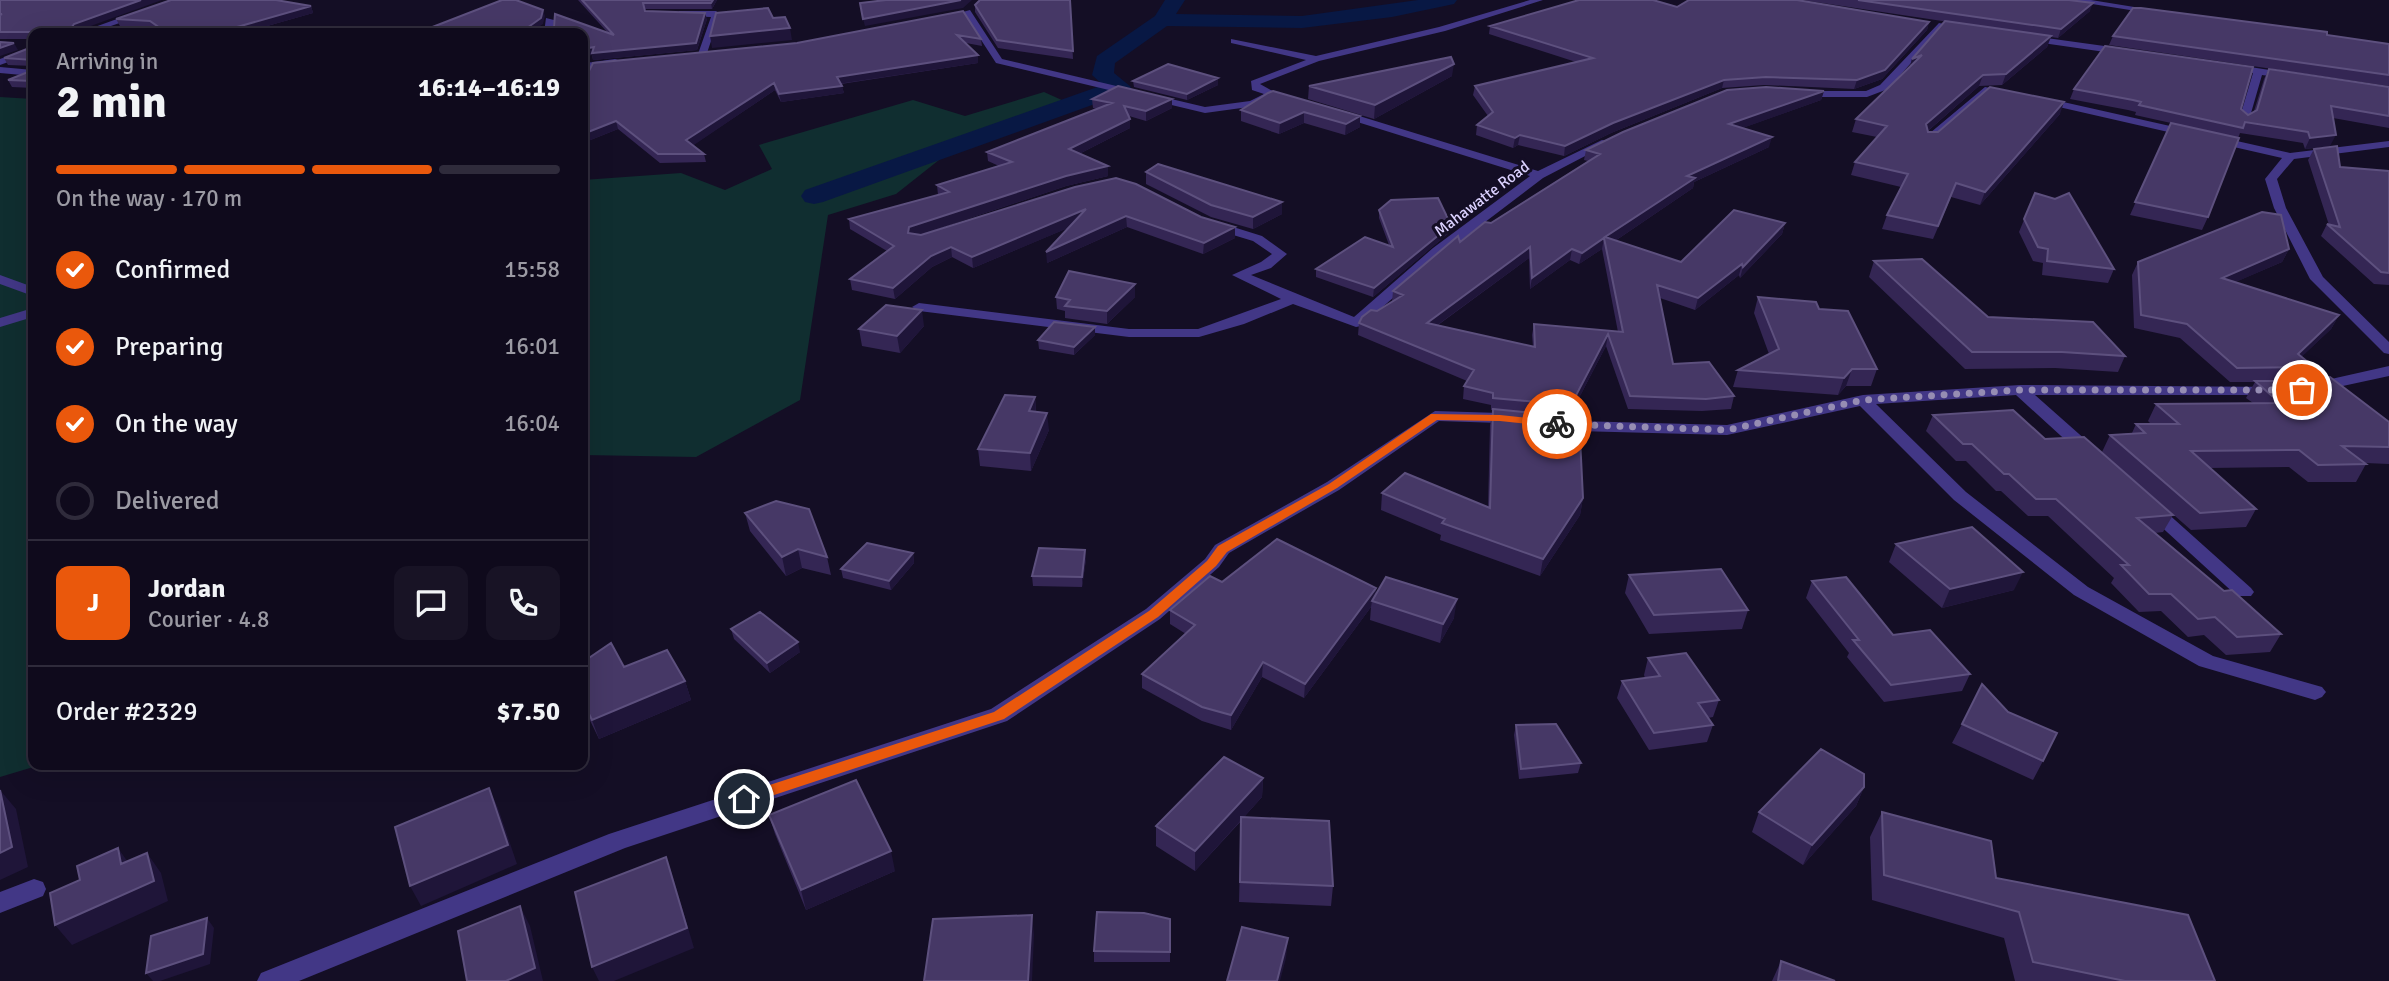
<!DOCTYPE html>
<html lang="en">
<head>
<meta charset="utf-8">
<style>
  :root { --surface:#0f0a1c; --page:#181325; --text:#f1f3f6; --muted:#9b9aa3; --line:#2f2b3b; --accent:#ea580c }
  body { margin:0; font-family:Signika,sans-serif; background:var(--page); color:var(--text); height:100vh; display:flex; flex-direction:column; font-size:26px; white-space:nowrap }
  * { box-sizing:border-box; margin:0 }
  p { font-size:23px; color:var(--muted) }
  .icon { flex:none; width:38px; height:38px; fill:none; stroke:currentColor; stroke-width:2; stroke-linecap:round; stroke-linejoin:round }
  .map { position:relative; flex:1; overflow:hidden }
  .drawer { position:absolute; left:28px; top:28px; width:560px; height:742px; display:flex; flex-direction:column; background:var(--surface); border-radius:14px; box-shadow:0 7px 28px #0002,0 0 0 2px var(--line) }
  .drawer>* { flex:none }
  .pin { position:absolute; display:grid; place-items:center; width:60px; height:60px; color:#fff; margin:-30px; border:4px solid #fff; border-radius:50%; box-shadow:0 2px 7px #0007 }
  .courier { position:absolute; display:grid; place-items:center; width:70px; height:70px; margin:-35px; border:5px solid #ea580c; border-radius:50%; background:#fff; color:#222; box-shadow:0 2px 9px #0007 }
  .summary em { font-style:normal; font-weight:800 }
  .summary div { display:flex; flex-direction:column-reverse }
  .summary { display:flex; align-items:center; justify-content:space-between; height:119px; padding:0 28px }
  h1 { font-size:46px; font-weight:800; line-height:52px }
  .bar { display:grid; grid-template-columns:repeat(4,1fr); gap:10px 7px; align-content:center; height:84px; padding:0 28px }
  .bar i { height:9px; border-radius:5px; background:var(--line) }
  .bar .on { background:var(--accent) }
  .bar p { grid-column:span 4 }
  .line { display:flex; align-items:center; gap:18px; padding:0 28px; border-top:2px solid var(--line) }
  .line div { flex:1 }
  .round { display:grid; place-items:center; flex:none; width:74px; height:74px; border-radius:14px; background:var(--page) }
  ol { padding:0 28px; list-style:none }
  li { display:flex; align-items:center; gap:21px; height:77px }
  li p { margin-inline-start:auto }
  li .icon { padding:7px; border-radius:50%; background:var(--accent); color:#fff; stroke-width:4 }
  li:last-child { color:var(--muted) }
  li i { width:38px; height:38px; border:4px solid var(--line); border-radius:50% }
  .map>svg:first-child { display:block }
  .green { fill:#102e30 }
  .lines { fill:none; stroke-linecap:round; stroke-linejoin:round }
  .canal { fill:#081844; fill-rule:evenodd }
  .minor { fill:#423786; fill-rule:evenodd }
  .wall { fill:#342654; fill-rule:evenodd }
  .shaded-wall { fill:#1f1539 }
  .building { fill:#463866; stroke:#5d507e; stroke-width:2; fill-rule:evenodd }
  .route { fill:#ea580c }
  .done { stroke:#968db3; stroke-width:7; stroke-dasharray:0 12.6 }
  .labels { text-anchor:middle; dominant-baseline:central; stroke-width:6; stroke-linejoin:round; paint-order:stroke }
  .far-street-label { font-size:16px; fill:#dcd2ff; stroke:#140e25 }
</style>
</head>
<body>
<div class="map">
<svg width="2389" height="981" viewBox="0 0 2389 981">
  <rect width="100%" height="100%" fill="#140e25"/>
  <path class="green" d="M1044 92 1075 106 944 156 896 194 828 215 800 400 696 457 583 455V180L681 173 725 190 772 169 759 145 913 100 965 116Z
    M0 97 33 99V765H40L0 777Z"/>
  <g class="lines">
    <path class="canal" d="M1165 0H1185L1176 14 1302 16 1418 0H1457L1454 4 1392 17 1302 28 1167 26 1115 63 1114 73 1131 87 1128 92 823 202 814 204 805 202 801 196 805 190 1103 85 1092 75 1097 56 1155 16Z"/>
    <path class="minor" d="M170 0H185L91 33H78Z
      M1530 0H1543L1445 31 1319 61 1260 84 1278 94 1256 106 1205 113 996 63 963 12 970 10 1002 59 1205 107 1250 101 1264 94 1252 90 1251 81 1306 60 1231 43V39L1316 56 1439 27Z
      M2067 0H2091L2159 11 2155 14Z
      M679 11H716L720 14 706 56 698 54 711 17 682 16 679 15Z
      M546 18 554 20 553 33H544Z
      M1939 23 1968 29 1963 32 1941 29 1888 89 1867 97H1799L1794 94 1799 91H1866L1880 85Z
      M2025 35 2126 49 2131 52 2126 55 2022 40V36Z
      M33 47V53L0 65V59Z
      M615 59 618 60V64L593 67 587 81 583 82 586 63Z
      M2230 64 2289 73 2294 76 2289 79 2262 75 2249 120 2244 123 2239 120 2253 73 2227 69V65Z
      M0 67 33 70V76L0 73Z
      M1985 87 2015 93 2010 96 1987 93 1932 142H1924V138Z
      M2041 97 2290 153 2389 141V147L2294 159 2277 179 2286 208 2323 277 2389 342V354L2384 353 2310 279 2274 208 2265 179 2282 158 2037 102 2036 100Z
      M1335 111H1343L1538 171 1602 140 1612 142 1543 178 1443 254 1361 326 1356 327 1293 304 1244 324 1199 337H1129L919 311 912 307 919 303 1129 329H1198L1281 299 1232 275 1261 262 1272 254 1253 241 1210 228 1208 225 1214 221 1262 236 1287 254 1271 268 1251 275 1354 317 1433 248 1530 176 1335 115Z
      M0 275 33 287V296L0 284Z
      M33 308V317L0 327V318Z
      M2389 366V376L2315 392 2307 387 2309 384Z
      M2020 385 2279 387 2281 390 2279 393 2273 395H2035L2096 449 2098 453 2090 458 2084 457 2016 395 1876 404 1966 492 2088 587 2213 656 2322 687 2326 692 2322 697 2315 700 2199 666 2074 595 1954 500 1860 406 1727 435 1577 431 1500 423 1439 421 1339 490 1229 553 1219 567 1160 619 1007 721 625 848 299 981H257L261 973 609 834 991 709 1146 609 1205 559 1215 545 1327 482 1435 411 1500 413 1577 421 1727 425 1863 395Z
      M2150 502 2156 503 2251 588 2254 592 2251 596H2237L2144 511 2141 507Z
      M34 879 43 882 46 889 43 896 0 913V892Z"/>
  </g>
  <path class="wall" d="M0 0 82 29 154 28 153 27 120 26 116 19 311 6 313 13 243 33H33V66L8 65 4 58 32 47 31 39H0Z
    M578 0H717L712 9H645V11L707 19 697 50 593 60 592 55 583 56V33H549L548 29 554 27 608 33Z
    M1070 0 1073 59 998 48 975 12V5Z
    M1802 0H2069L2090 11 2058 38 2051 37 2047 47 2002 85 1979 86 1928 131V132H1938L2060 114 1980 205 1951 197 1933 239 1882 229 1887 215 1901 187 1851 175 1855 162 1877 137 1852 132 1856 119 1909 68 1912 59 1989 28Z
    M1677 7 1929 22 1927 30 1882 79 1854 89 1764 85 1722 88 1611 133 1564 156 1518 145 1513 148 1476 135 1477 125 1488 116 1473 95 1475 86 1576 62 1489 34 1490 26Z
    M963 11 981 39 982 46 966 43 978 63 841 84 844 93 781 102 775 90 693 145 704 154 706 162 660 163 618 129 583 143V76L797 43Z
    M2327 35 2389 44V86L2109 45 2113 36Z
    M2269 69 2389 87V128L2333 118 2330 146 2305 149 2303 143 2240 133 2208 217 2202 230 2130 215 2171 123 2135 115 2136 112 2128 110 2070 99 2074 89 2241 109 2248 115 2254 111 2264 79Z
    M33 70V88L12 87 8 80Z
    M1452 76 1374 119 1308 99 1309 86Z
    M1133 81 1218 85 1187 100 1134 87Z
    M1824 91 1821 100 1742 128 1769 147 1694 182 1693 188 1615 241 1681 262 1785 223 1782 234 1740 278 1739 275 1695 310 1660 298 1673 364 1734 396 1731 409 1702 411 1628 409 1606 346 1569 417H1564L1561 432 1559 436 1583 498 1580 515 1540 576 1440 540 1441 535 1381 510 1382 493 1488 507 1490 425 1493 410H1491V405L1463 399 1464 386 1467 381 1358 335 1359 323 1392 302 1393 291 1460 242 1588 161 1584 160 1586 150ZM1602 249 1618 332 1534 324 1532 335 1533 347 1438 325 1529 258 1530 289 1570 260 1579 264Z
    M1268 93 1360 127 1345 135 1304 123 1279 134 1241 121V110Z
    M1092 99 1172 108 1146 121 1129 116 1130 128 1079 154 1108 166V176L1066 186 919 235H921L1075 187 1235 238 1203 254 1127 227 1047 263 1070 227 973 268 952 257 932 267 895 299 852 290 850 279 887 251 850 229 849 219 938 195 937 185 999 166 988 161 987 152 1097 109 1093 108Z
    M2314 149 2340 167 2389 171V285L2374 284 2321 236 2327 224 2329 225 2308 160Z
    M1146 172 1282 202V214L1253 229 1211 217 1146 184Z
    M2035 193 2114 269 2108 283 2042 275 2043 263 2033 261 2019 232Z
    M1379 210 1450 232 1373 297 1316 277V269L1389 245 1379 218Z
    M2289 249 2282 262 2235 282 2339 315 2331 329 2301 357 2314 367 2306 381 2389 422V464L2365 463 2366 464 2356 482H2308L2289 467 2209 468 2256 509 2246 527 2191 530 2102 452 2110 435 2132 433 2136 424H2151L2148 421 2156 404 2253 403 2246 398 2255 382H2230L2180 338 2134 328 2132 275 2138 262Z
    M1874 261 1988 317 2125 356 2118 372 2055 368 1965 369 1869 277Z
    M1056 297H1135L1107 324 1065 318V311L1057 309Z
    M1758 297 1819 309 1877 369 1871 386H1846L1838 395 1733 387 1738 370 1769 354 1754 313Z
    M924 326 900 353 862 346 859 329Z
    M1095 335 1074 355 1039 349 1038 340Z
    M1035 397 1036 412 1049 430 1031 471 980 466 978 449Z
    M1933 415 2045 439 2173 515 2163 532 2155 533 2224 591 2281 634 2270 652 2226 655 2204 635 2188 637 2161 611 2139 612 2111 583 2114 578 2048 516H2028L2001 491H1996L1966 461H1956L1926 431Z
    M745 513 827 557 831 575 802 568 786 576 750 531Z
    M1896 544 2014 590 1942 608 1889 562Z
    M913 553 914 563 891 590 843 578 841 569Z
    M1086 559 1082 587 1033 586 1032 576Z
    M1629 575 1748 610 1742 629 1649 634 1625 593Z
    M1812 581 1893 635 1970 674 1962 691 1884 702 1847 657 1849 653 1806 598Z
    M1222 582 1376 588 1375 595 1454 618 1440 643 1370 620 1371 607 1304 698 1262 677 1231 730 1202 721 1142 688V674L1186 634 1170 624V610Z
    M731 629 800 652 770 673 734 639Z
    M1648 658 1719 700 1713 717 1708 718 1713 725 1707 742 1649 750 1617 698 1622 681 1645 678 1644 675Z
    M583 662 624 667 685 681 691 700 599 739 583 706Z
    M1962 724 2043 761 2033 780 1952 743Z
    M1516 725 1581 763 1578 773 1519 779 1514 735Z
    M1263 778 1262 797 1244 817 1333 886 1331 906 1239 902 1241 821 1195 871 1156 846V826Z
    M1864 787 1856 806 1803 865 1752 832 1759 812Z
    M1882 812 1996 878 2215 981H2015L2004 938 1872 900 1870 837Z
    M769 815 895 871 806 910 775 834Z
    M1170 919V962H1094V951Z
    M1781 961 1835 981H1772Z"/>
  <path class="shaded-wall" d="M141 0H162L77 31 72 27 74 24Z
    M713 0H717L712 9 711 3Z
    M961 0H972L963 8 865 26 863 19Z
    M2093 3 2090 11 2058 38 2061 29Z
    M311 6 313 13 243 33H216Z
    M543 10 545 16 543 24 530 33H520Z
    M705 13 707 19 697 50 593 60 592 55 583 56V49Z
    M1929 22 1927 30 1882 79 1854 89 1857 80Z
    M790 28 792 40 712 48 710 36Z
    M2051 36 2047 47 2002 85 2006 74Z
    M14 43 18 50 0 56V48Z
    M978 55V63L838 84 837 77Z
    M1922 55 1909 70 1912 59Z
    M1454 64 1452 76 1374 119 1375 105Z
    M1983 75 1979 86 1922 136 1926 124Z
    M1218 78V85L1187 100V94Z
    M1724 80 1722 88 1611 133 1564 156 1565 146 1613 123Z
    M774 83 775 90 688 149 686 140Z
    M842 86 844 93 781 102 779 94Z
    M1824 91 1821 100 1726 134 1729 124Z
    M1172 99V108L1146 121V111Z
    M2064 102 2060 114 1980 205 1985 192Z
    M1304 112V123L1279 134 1280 123Z
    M1360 116V127L1345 135 1346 124Z
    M1130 119V128L1069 159V149Z
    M616 121 618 129 583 143V134Z
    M1520 135 1518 145 1513 148 1515 138Z
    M2336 135 2330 146 2305 149 2310 138Z
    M1772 137 1769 147 1694 182 1693 188 1606 247 1605 237 1687 176Z
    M1108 166V176L1066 186 910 238 908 233 909 227 1066 176Z
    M1282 202V214L1253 229V217Z
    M1086 209 1087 220 973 268 972 257Z
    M1126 216 1127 227 1047 263 1046 252Z
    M1785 223 1782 234 1740 278 1743 267Z
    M1451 225 1450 232 1373 297 1374 288Z
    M1235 227V238L1203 254 1204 243Z
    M1604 238 1602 249 1579 264 1582 253Z
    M951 247 952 257 932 267 895 299 893 288 931 256Z
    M1530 247 1529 258 1425 334 1427 323Z
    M1572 249 1570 260 1530 289 1532 278Z
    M2289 249 2282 262 2215 291 2222 278Z
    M1742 264 1739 275 1695 310 1698 298Z
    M1135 284V297L1107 324V311Z
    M922 310 924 326 900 353 897 336Z
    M2339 315 2331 329 2290 368 2298 354Z
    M1095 327V335L1074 355V347Z
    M1608 334 1606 346 1569 417 1571 405Z
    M1852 369 1846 386 1838 395 1844 378Z
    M1035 397 1036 414 1029 411Z
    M1047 413 1049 430 1031 471 1030 453Z
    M1564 416 1561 432 1551 452 1554 435Z
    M1583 498 1580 515 1540 576 1543 559Z
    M798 549 802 568 786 576 782 557Z
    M1085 550 1086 559 1082 587V577Z
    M913 553 914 563 891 590 889 581Z
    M2023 572 2014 590 1942 608 1950 589Z
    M1376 588 1374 602 1372 601 1371 607 1304 698 1305 684Z
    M1457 599 1454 618 1440 643 1443 624Z
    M798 642 800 652 770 673 767 663Z
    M1263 662 1262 677 1231 730V715Z
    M685 681 691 700 599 739 592 720Z
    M1263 778 1262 797 1195 871V851Z
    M1864 787 1856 806 1803 865 1812 845Z
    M489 788 498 808 517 864 421 906 410 886Z
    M0 790 16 809 28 867 0 880Z
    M118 848 132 868 121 864Z
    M891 851 895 871 806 910 801 890Z
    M147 853 161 873 168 901 72 945 55 925Z
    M666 857 673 877 694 948 614 981H599L592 967Z
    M520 906 530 926 543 981H506Z
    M1032 915 1034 935 1032 981H1028Z
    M207 918 214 928 210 964 160 981H153L146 973Z
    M1288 938 1286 958 1280 981H1277Z"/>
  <path class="building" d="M0 0H141L74 24 72 27 75 29H154L157 26 150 21 116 19 171 0H276L311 6 216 33H33V60L4 58 32 47 31 32H0V15L2 14H0Z
    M502 0H516L543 10 541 18 520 33H417Z
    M582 0H713L711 3H643L645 11 705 13 696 43 592 53 594 47 583 49V33H550L548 29 554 27 555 14 614 35Z
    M886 0H961L863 19 860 3Z
    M980 0H1070L1073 51 997 40 975 5Z
    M1579 0H1653L1677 7 1689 0H1797L1929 22 1885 70 1857 80 1766 77 1724 80 1613 123 1565 146 1520 135 1515 138 1477 125 1493 112 1475 86 1593 58 1490 26Z
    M1858 0H2069L2093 3 2061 29Z
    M768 8 773 18 785 17 790 28 710 36 716 13Z
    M2133 8H2141L2327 32V35L2389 44V75L2113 36Z
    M963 11 981 39 957 35 978 55 837 77 842 86 779 94 774 83 686 140 704 154H658L616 121 583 134V76L587 75 593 63 797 43Z
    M1945 21 2051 36 2006 74 1983 75 1926 124 1928 132H1938L1990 87 2064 102 1985 192 1956 183 1938 226 1887 215 1908 174 1855 162 1887 126 1856 119 1922 55 1912 59Z
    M0 42 14 43 0 48Z
    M2105 46 2253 67 2241 109 2248 115 2257 110 2269 69 2389 87V116L2331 106 2336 135 2310 138 2308 132 2245 122 2243 128 2139 105 2141 102 2133 100 2074 89Z
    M1451 57 1454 64 1375 105 1309 86Z
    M1168 64 1218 78 1187 94 1133 81Z
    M33 70V81L8 80Z
    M1118 86 1172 99 1146 111 1124 106 1130 119 1069 149 1108 166 1066 176 909 227 908 233 921 235 1075 187 1116 178 1136 184 1201 217 1235 227 1204 243 1126 216 1046 252 1086 209 972 257 951 247 931 256 893 288 850 279 894 246 849 219 949 192 937 185 1012 162 987 152 1112 103 1092 99Z
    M1766 87 1824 91 1729 124 1772 137 1687 176 1695 178 1605 237 1681 262 1734 210 1785 223 1743 267 1742 264 1698 298 1657 285 1673 364 1709 362 1734 396 1706 399 1630 396 1608 334 1571 405 1493 398V393L1464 386 1474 370 1359 323 1362 317 1371 310 1377 311 1403 295 1393 291 1458 236 1460 242 1485 222 1491 223 1600 154 1586 150 1623 132 1727 90ZM1604 238 1623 332 1534 324 1535 347 1427 323 1530 247 1532 278 1572 249 1582 253Z
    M1273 91 1360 116 1346 124 1304 112 1280 123 1241 110 1268 93Z
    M2171 123 2239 138 2208 217 2135 202Z
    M2337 146 2340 167 2389 171V273L2381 272 2327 224 2340 227 2314 149Z
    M1158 164 1282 202 1253 217 1211 205 1146 172Z
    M2035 193 2055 199 2069 193 2114 269 2047 261 2048 249 2038 247 2024 219Z
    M1438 198 1451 225 1374 288 1316 269 1365 237 1393 247 1379 210 1391 200Z
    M2262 212 2281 215 2289 249 2222 278 2339 315 2298 354 2314 367 2237 368 2187 324 2141 315 2138 262Z
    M1922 259 1988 317 2093 322 2125 356 2062 352H1972L1874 261Z
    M1069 271 1135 284 1107 311 1065 306 1070 300 1056 297Z
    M1758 297 1816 302 1819 309 1848 311 1877 369H1852L1844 378 1738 370 1779 349Z
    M886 305 922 310 897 336 859 329Z
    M1054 322 1095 327 1074 347 1038 340Z
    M2330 377 2389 422V447L2342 446 2366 464 2318 465 2299 450 2191 451 2256 509 2200 513 2110 435 2145 433 2136 424H2179L2156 404 2280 403 2255 381H2311Z
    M1005 395 1035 397 1029 411 1047 413 1030 453 978 449Z
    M1493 409 1564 416 1554 435 1580 438 1583 498 1543 559 1442 523 1445 519 1382 493 1405 473 1490 508Z
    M2013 410 2045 439 2084 437 2173 515 2137 518 2224 591 2232 590 2281 634 2237 637 2215 617 2198 619 2171 594H2149L2121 565H2129L2056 499H2036L2009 474H2004L1972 444H1963L1933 415Z
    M776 501 809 509 827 557 798 549 782 557 745 513Z
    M1972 527 2023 572 1950 589 1896 544Z
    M1277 539 1376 588 1305 684 1263 662 1231 715 1202 707 1142 674 1195 625 1170 610 1210 576 1222 582Z
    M867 543 913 553 889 581 841 569Z
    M1039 548 1085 550 1082 577 1032 576Z
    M1721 569 1748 610 1654 615 1629 575Z
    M1386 577 1457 599 1443 624 1372 601Z
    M1846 577 1893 635 1930 630 1970 674 1891 685 1853 640H1859L1812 581Z
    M760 612 798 642 767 663 731 629Z
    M611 643 624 667 667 650 685 681 592 720 583 702V662Z
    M1686 653 1719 700 1698 703 1713 725 1654 733 1622 681 1660 676 1648 658Z
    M1982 684 2008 712 2057 733 2043 761 1962 724Z
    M1556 724 1581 763 1521 769 1516 725Z
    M1821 749 1864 774V787L1812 845 1759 812Z
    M1224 757 1263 778 1195 851 1156 826Z
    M856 780 891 851 801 890 769 815Z
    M489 788 508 845 410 886 395 827Z
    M0 790 12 847 0 853Z
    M1882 812 1991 841 1996 878 2188 915 2215 981H2125L2033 962 2019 912 1884 875Z
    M1241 817 1329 821 1333 886 1240 882Z
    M118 848 121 864 147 853 154 881 55 925 50 893 80 880 77 866Z
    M666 857 687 928 592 967 575 892Z
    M520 906 535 968 506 981H467L458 931Z
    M1097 912 1144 913 1170 919V952L1094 951Z
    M1032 915 1028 981H924L933 919Z
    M207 918 203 954 146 973 151 936Z
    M1242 927 1288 938 1277 981H1227Z
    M1781 961 1835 981H1778Z"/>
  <path class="route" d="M1431 414 1500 415 1557 421 1562 424 1557 427 1500 421 1437 420 1337 488 1227 552 1216 566 1158 617 1004 719 744 805 739 803 737 799 739 795 994 712 1149 611 1207 561 1218 546 1329 484Z"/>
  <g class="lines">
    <path class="done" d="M1557 424 1727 430 1863 400 2020 390H2302"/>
  </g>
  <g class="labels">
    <g class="far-street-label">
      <text transform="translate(1482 199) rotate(-37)">Mahawatte Road</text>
    </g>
  </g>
</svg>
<div class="pin" style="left:2302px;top:390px;background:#ea580c"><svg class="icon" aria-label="bag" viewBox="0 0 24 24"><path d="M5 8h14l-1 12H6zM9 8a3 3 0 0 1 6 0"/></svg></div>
<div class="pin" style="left:744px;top:799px;background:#1f2937"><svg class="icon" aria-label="home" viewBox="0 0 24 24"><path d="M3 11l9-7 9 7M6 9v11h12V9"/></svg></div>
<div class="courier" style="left:1557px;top:424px"><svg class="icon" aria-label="bike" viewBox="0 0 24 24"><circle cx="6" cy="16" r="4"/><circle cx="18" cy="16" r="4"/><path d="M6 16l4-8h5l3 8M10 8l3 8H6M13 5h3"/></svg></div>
<section class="drawer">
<div class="summary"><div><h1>2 min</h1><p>Arriving in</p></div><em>16:14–16:19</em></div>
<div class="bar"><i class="on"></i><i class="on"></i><i class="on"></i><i></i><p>On the way · 170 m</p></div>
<ol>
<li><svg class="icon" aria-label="check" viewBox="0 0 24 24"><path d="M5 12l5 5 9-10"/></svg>Confirmed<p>15:58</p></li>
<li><svg class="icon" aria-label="check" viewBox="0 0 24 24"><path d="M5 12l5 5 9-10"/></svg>Preparing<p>16:01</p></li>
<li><svg class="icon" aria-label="check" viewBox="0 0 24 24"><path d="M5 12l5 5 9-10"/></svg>On the way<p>16:04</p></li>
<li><i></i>Delivered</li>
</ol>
<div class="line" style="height:126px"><b class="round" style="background:var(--accent);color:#fff">J</b><div><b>Jordan</b><p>Courier · 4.8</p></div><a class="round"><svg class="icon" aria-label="chat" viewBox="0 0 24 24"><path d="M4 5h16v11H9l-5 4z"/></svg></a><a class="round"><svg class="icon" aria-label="phone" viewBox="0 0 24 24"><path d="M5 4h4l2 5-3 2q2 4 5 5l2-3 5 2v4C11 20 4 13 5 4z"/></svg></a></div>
<div class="line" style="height:91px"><div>Order #2329</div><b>$7.50</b></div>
</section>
</div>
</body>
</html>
